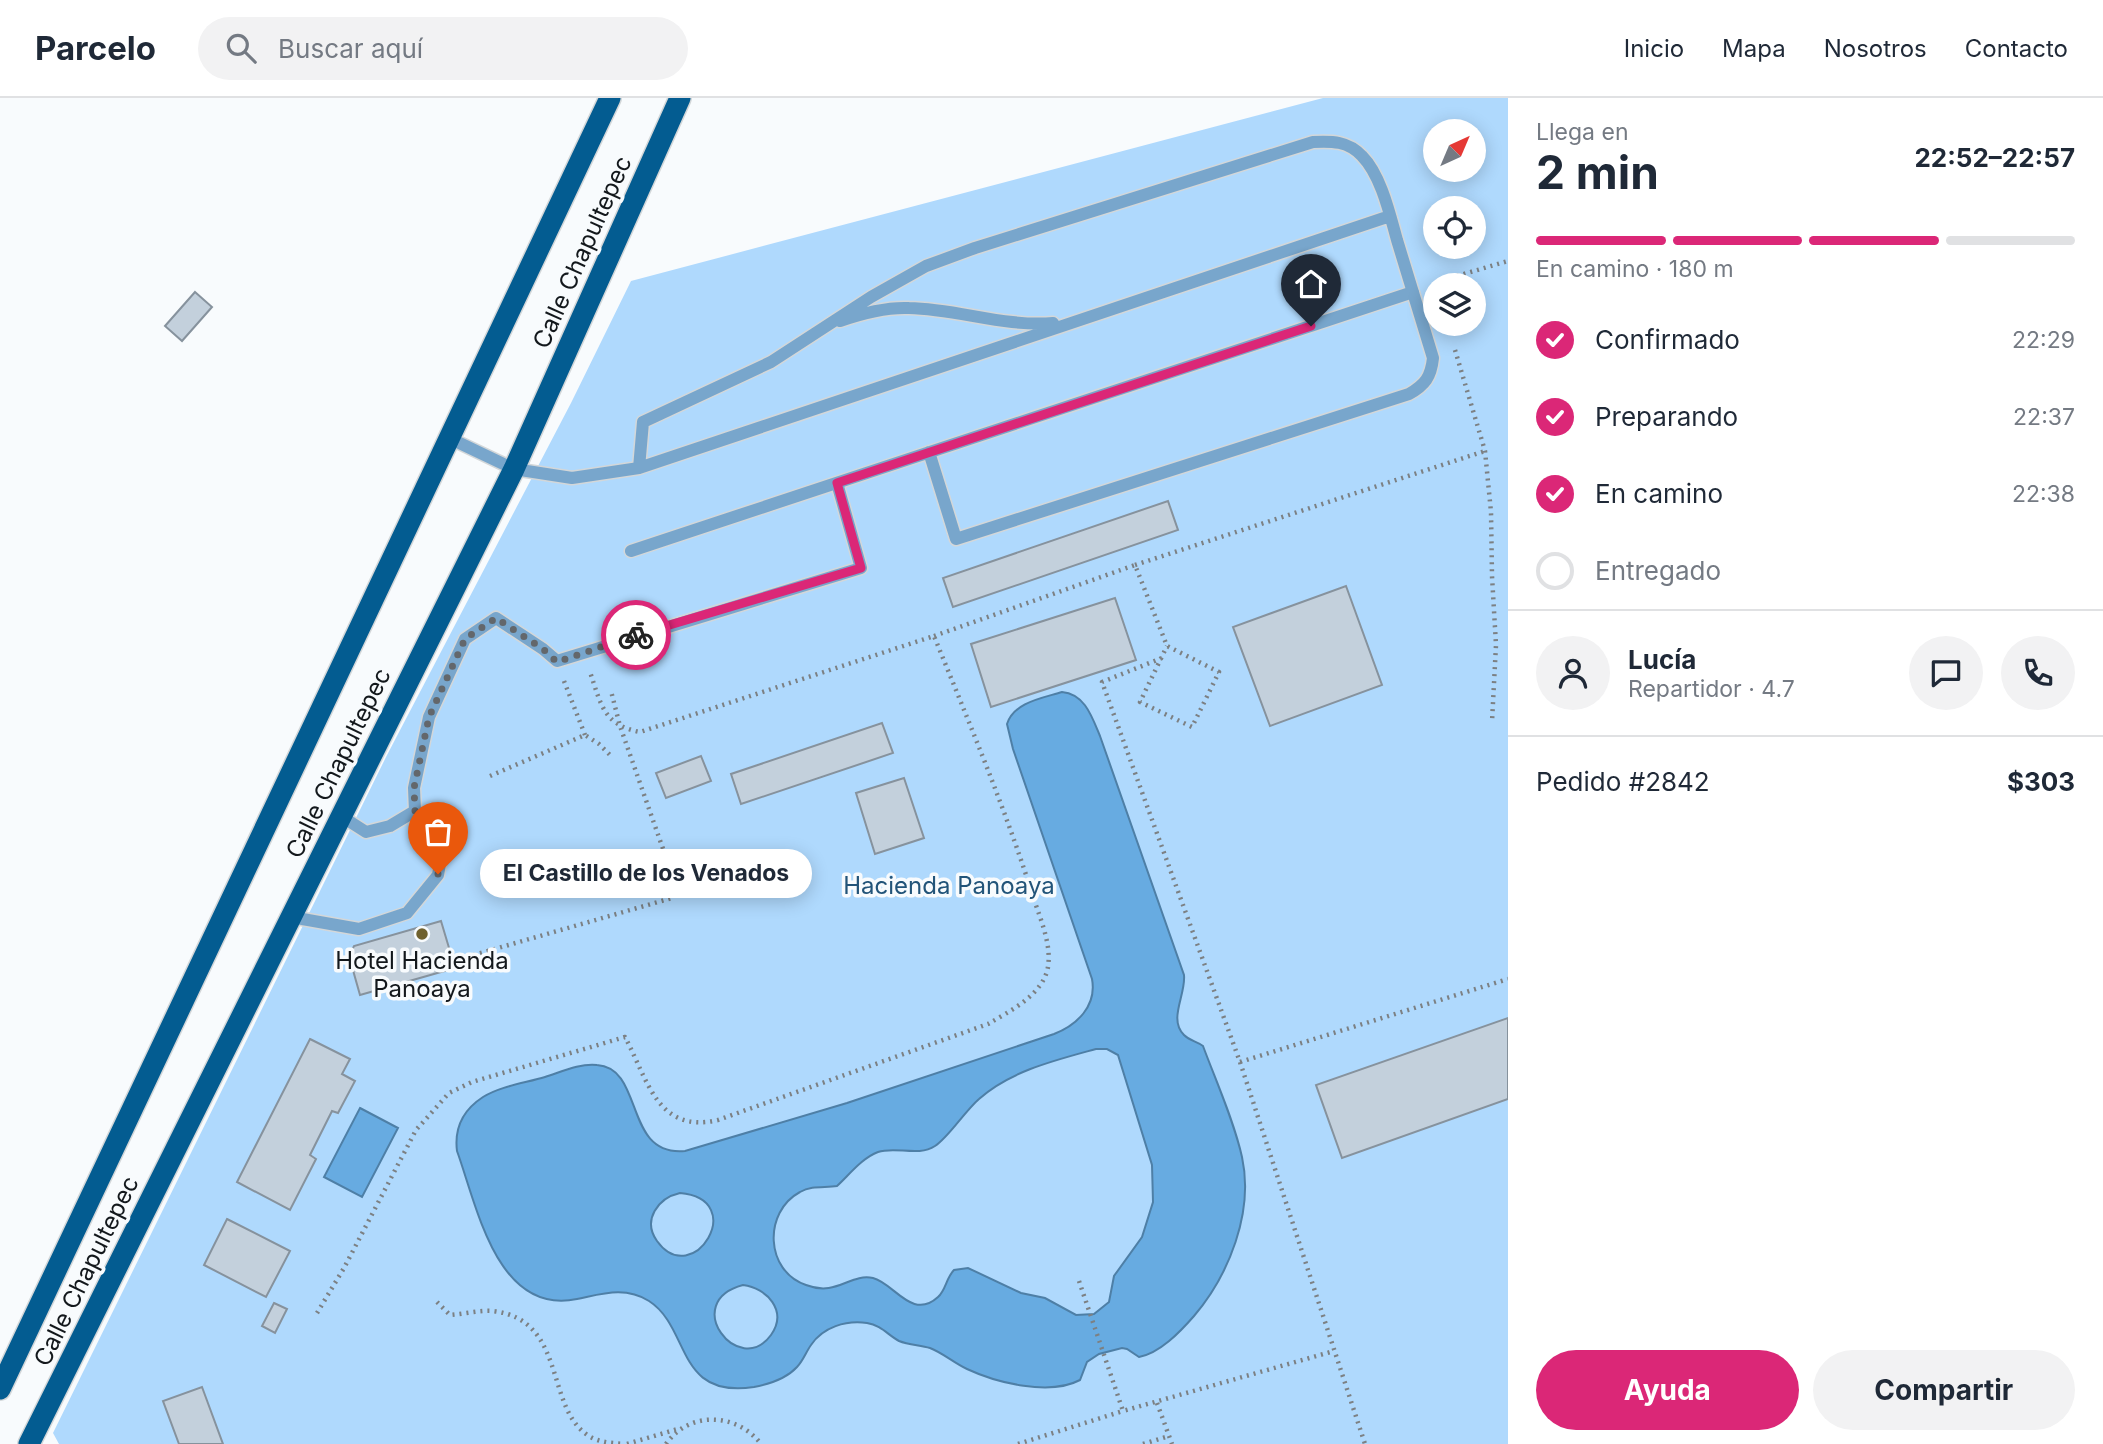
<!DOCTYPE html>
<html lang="es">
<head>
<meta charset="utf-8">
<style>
  :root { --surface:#fff; --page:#f2f2f3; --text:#1f2937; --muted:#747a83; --line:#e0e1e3; --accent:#db2777 }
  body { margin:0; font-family:Inter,sans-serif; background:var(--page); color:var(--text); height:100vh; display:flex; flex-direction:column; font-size:26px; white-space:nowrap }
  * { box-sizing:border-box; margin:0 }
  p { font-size:23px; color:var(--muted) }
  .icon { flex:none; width:38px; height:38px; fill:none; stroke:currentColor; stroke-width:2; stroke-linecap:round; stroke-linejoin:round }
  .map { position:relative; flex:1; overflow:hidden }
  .side { display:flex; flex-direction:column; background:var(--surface); width:595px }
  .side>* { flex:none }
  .needle { width:46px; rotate:44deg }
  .tools { position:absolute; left:1423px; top:21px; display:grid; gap:14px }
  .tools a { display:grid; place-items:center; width:63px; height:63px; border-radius:50%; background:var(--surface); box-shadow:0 4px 18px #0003; font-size:35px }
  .pin { position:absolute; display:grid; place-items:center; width:60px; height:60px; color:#fff; margin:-72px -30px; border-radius:50% 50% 50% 0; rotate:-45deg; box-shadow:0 0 7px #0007 }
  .pin .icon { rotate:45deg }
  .courier { position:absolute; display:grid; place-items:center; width:70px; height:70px; margin:-35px; border:5px solid #db2777; border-radius:50%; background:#fff; color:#222; box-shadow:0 2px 9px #0007 }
  .bubble { position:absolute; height:49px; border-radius:24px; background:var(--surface); box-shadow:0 4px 18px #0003; font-size:23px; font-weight:700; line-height:49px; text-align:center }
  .headline em { font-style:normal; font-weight:700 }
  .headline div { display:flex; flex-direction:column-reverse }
  .headline { display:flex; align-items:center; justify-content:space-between; height:119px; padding:0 28px }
  h1 { font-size:46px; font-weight:700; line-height:52px }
  .bar { display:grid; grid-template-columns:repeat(4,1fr); gap:10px 7px; align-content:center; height:84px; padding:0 28px }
  .bar i { height:9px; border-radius:5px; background:var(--line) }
  .bar .on { background:var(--accent) }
  .bar p { grid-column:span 4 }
  .line { display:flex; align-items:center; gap:18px; padding:0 28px; border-top:2px solid var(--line) }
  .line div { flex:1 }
  .round { display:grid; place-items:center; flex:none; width:74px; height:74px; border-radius:37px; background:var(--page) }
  ol { padding:0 28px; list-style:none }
  li { display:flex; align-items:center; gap:21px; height:77px }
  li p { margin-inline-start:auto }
  li .icon { padding:7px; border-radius:50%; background:var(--accent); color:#fff; stroke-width:4 }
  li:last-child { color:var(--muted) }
  li i { width:38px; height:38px; border:4px solid var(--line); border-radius:50% }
  .action { display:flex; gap:14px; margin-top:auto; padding:14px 28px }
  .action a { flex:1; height:80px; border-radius:42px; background:var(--accent); color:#fff; font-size:28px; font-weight:700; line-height:80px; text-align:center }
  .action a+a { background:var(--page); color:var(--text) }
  header { display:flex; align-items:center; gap:42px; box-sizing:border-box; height:98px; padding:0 35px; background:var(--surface); border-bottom:2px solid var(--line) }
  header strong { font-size:33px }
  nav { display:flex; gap:38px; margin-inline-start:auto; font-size:24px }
  .search { width:490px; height:63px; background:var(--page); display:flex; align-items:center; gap:18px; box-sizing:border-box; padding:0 24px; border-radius:38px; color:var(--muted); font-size:26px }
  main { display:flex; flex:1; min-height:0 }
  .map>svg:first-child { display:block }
  .green { fill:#afd9fd; fill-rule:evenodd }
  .water { fill:#67abe1; stroke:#4e7fa6; stroke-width:2; fill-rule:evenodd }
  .building { fill:#c3d0dc; stroke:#86929d; stroke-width:2 }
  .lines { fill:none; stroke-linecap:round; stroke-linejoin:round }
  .lane-casing { stroke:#d3d7d9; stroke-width:15 }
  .primary-casing { stroke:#d3d7d9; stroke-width:24 }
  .path { stroke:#7c8083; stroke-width:4.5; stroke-dasharray:2 5; stroke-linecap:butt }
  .lane { stroke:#78a6cc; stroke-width:12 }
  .primary { stroke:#035c91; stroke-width:21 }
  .done { stroke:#63676b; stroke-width:7; stroke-dasharray:0 12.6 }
  .route { stroke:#db2777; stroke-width:9 }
  .poi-dot { fill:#6f612e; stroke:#f8fbfd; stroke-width:2.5 }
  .labels { text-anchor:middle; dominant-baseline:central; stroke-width:7; stroke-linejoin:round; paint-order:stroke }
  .street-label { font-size:24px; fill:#13181c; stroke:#f8fbfd }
  .park-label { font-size:24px; fill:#225479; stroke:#f8fbfd }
  .poi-label { font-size:24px; fill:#13181c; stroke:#f8fbfd }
</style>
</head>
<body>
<header>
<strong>Parcelo</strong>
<div class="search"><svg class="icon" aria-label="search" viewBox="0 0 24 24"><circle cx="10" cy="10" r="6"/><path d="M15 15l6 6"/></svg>Buscar aquí</div>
<nav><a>Inicio</a><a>Mapa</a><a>Nosotros</a><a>Contacto</a></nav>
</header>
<main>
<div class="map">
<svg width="1508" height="1346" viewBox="0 0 1508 1346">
  <rect width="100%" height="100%" fill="#f8fbfd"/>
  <path class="green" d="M1323 0H1508V1346H59L53 1335 386 659 571 305 631 183ZM1435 33H1474V72H1435ZM1435 110H1474V149H1435ZM1435 187H1474V226H1435Z"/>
  <path class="water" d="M1062 594C1085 596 1092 619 1100 638L1184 877C1186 897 1168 921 1184 937 1190 943 1196 943 1203 948 1216 983 1234 1023 1242 1059 1254 1114 1229 1177 1194 1218 1180 1234 1160 1255 1139 1259L1127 1251 1122 1250 1099 1256 1087 1264 1080 1282C1050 1298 997 1285 967 1271 954 1265 943 1255 930 1250 920 1247 909 1247 899 1243 888 1237 881 1227 867 1225 846 1222 823 1229 811 1247 806 1254 803 1263 797 1269 786 1281 770 1286 754 1289 675 1301 691 1230 649 1203 625 1188 602 1196 577 1201 497 1218 477 1108 457 1053 454 1029 463 1012 483 999 501 988 525 985 545 979 561 974 580 965 597 967 645 970 623 1059 685 1053L847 1005 1054 936C1077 927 1097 908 1092 881L1013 651 1007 626C1014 604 1043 600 1062 594ZM1096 951H1107L1118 957 1152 1067 1153 1104 1142 1139 1114 1178 1109 1204 1094 1216 1076 1217 1045 1200 1021 1195 968 1170 954 1172C946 1180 946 1192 938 1199 912 1223 894 1185 873 1180 850 1175 837 1199 806 1187 765 1173 763 1114 800 1094 812 1087 825 1090 837 1088 849 1077 862 1060 878 1054 896 1048 918 1059 935 1048 948 1040 965 1013 979 1001 1010 973 1056 962 1096 951ZM680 1095C750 1101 693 1193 657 1143 642 1122 658 1100 680 1095ZM743 1187C767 1190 788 1213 771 1237 739 1281 679 1204 743 1187Z
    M360 1010 398 1030 362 1099 324 1079Z"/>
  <path class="building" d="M195 194 212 209 182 243 165 228Z
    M1168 403 1178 432 953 509 943 480Z
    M1346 488 1382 587 1270 628 1233 529Z
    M1115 500 1136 562 991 609 971 546Z
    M882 625 893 655 741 706 731 676Z
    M701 658 711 683 666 700 656 675Z
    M904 680 924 740 875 756 856 695Z
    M441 823 455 870 360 897 349 858 354 848Z
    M1508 920V1001L1342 1060 1316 987Z
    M310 941 350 961 342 976 355 983 338 1015 332 1013 310 1057 316 1061 290 1112 237 1084Z
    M227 1121 290 1153 266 1199 204 1167Z
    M274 1205 287 1211 275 1235 262 1228Z
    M202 1289 223 1346H179L163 1303Z"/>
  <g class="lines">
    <defs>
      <path id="lane" d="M840 223C860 216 887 209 909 210 958 211 1004 229 1053 225
        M449 340 514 371 572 380 639 370 1390 118
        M639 370 643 324 771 264 871 199 926 168 975 150 1313 44C1332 43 1348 43 1362 58 1381 77 1390 117 1397 142 1409 181 1421 221 1433 260 1431 279 1425 287 1409 296L956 441 929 354
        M631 453 1413 194
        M341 718 366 734 390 728 415 713
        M291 819 359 831 407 815 438 777 444 743 415 713 414 690 429 619 465 541 496 520 543 551 557 563 861 470 837 385"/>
      <path id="primary" d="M0 1291 610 0
        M29 1346 514 371 680 0"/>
    </defs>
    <use href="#lane" class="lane-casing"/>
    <use href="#primary" class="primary-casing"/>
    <path class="path" d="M1434 188 1433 185 1508 163
      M1455 252 1485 353 1491 414 1492 478 1496 547 1492 624
      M1135 467 1485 353
      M934 538 1135 467 1167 548 1219 574 1192 629 1140 604 1167 548
      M1162 560 1102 584 1240 964 1365 1346
      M564 583 585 637
      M490 678 585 637 599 646 610 657
      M453 863 672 800 676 788 620 628 611 593
      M1240 964 1508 881
      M1079 1183 1123 1313 1334 1253
      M437 1204 450 1217C464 1216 479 1212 493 1213 568 1222 544 1310 589 1338 600 1345 613 1345 625 1346
      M317 1215 344 1170 416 1032 449 995 472 984 625 939C648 982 657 1036 718 1022L988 926C1010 913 1043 897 1048 869 1052 844 1038 816 1031 792 1003 705 968 622 934 538L640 634C603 627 601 606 590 574
      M1157 1305 1172 1346
      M627 1346 681 1330
      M666 1346C690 1312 737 1315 761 1346
      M1018 1346 1123 1313
      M1143 1346 1169 1338"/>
    <use href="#lane" class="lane"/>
    <use href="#primary" class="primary"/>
  </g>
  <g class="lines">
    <path class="done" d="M438 776 444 743 415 713 414 690 429 619 465 541 496 520 543 551 557 564 636 537"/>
    <path class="route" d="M636 537 861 470 837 385 1311 228"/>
  </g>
  <circle class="poi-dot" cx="422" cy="836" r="7"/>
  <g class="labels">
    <g class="street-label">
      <text transform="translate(582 154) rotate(-66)">Calle Chapultepec</text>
      <text transform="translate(338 665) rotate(-64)">Calle Chapultepec</text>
      <text transform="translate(86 1173) rotate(-64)">Calle Chapultepec</text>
    </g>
    <g class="park-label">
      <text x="949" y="787">Hacienda Panoaya</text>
    </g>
    <g class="poi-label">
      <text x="422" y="862">Hotel Hacienda<tspan x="422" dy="28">Panoaya</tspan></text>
    </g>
  </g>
</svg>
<div class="tools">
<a><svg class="needle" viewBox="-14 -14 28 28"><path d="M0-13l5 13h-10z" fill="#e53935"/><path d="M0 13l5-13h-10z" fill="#747a83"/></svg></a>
<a><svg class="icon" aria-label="locate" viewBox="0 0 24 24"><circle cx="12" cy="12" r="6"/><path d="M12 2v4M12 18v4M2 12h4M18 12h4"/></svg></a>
<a><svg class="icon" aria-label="layers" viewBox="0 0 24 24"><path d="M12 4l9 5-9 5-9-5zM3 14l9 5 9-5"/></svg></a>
</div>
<div class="pin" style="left:438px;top:776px;background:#ea580c"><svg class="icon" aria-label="bag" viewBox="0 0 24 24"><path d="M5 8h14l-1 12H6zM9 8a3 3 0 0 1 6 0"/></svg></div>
<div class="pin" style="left:1311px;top:228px;background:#1f2937"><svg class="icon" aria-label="home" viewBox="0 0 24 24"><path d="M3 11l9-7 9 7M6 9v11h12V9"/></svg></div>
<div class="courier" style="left:636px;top:537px"><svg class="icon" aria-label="bike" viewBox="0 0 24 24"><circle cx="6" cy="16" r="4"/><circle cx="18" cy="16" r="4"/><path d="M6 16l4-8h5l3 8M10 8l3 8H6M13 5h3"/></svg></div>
<div class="bubble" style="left:480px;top:751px;width:332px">El Castillo de los Venados</div>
</div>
<section class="side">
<div class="headline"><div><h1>2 min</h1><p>Llega en</p></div><em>22:52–22:57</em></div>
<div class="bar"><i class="on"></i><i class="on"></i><i class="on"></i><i></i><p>En camino · 180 m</p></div>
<ol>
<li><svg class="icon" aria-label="check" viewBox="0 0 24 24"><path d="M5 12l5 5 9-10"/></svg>Confirmado<p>22:29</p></li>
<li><svg class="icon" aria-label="check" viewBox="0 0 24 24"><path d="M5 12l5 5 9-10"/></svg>Preparando<p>22:37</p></li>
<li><svg class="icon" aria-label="check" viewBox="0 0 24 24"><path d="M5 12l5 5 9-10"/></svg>En camino<p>22:38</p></li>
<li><i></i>Entregado</li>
</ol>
<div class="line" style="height:126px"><a class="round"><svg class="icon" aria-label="person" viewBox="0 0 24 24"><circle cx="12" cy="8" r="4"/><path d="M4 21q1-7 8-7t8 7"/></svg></a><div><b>Lucía</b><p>Repartidor · 4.7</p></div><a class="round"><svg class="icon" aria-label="chat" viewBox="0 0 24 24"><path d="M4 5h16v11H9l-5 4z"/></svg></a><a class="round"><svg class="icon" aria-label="phone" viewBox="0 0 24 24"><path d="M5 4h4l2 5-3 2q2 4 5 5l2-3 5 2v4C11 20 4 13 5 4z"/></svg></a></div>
<div class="line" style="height:91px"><div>Pedido #2842</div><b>$303</b></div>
<div class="action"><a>Ayuda</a><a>Compartir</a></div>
</section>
</main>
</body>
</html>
